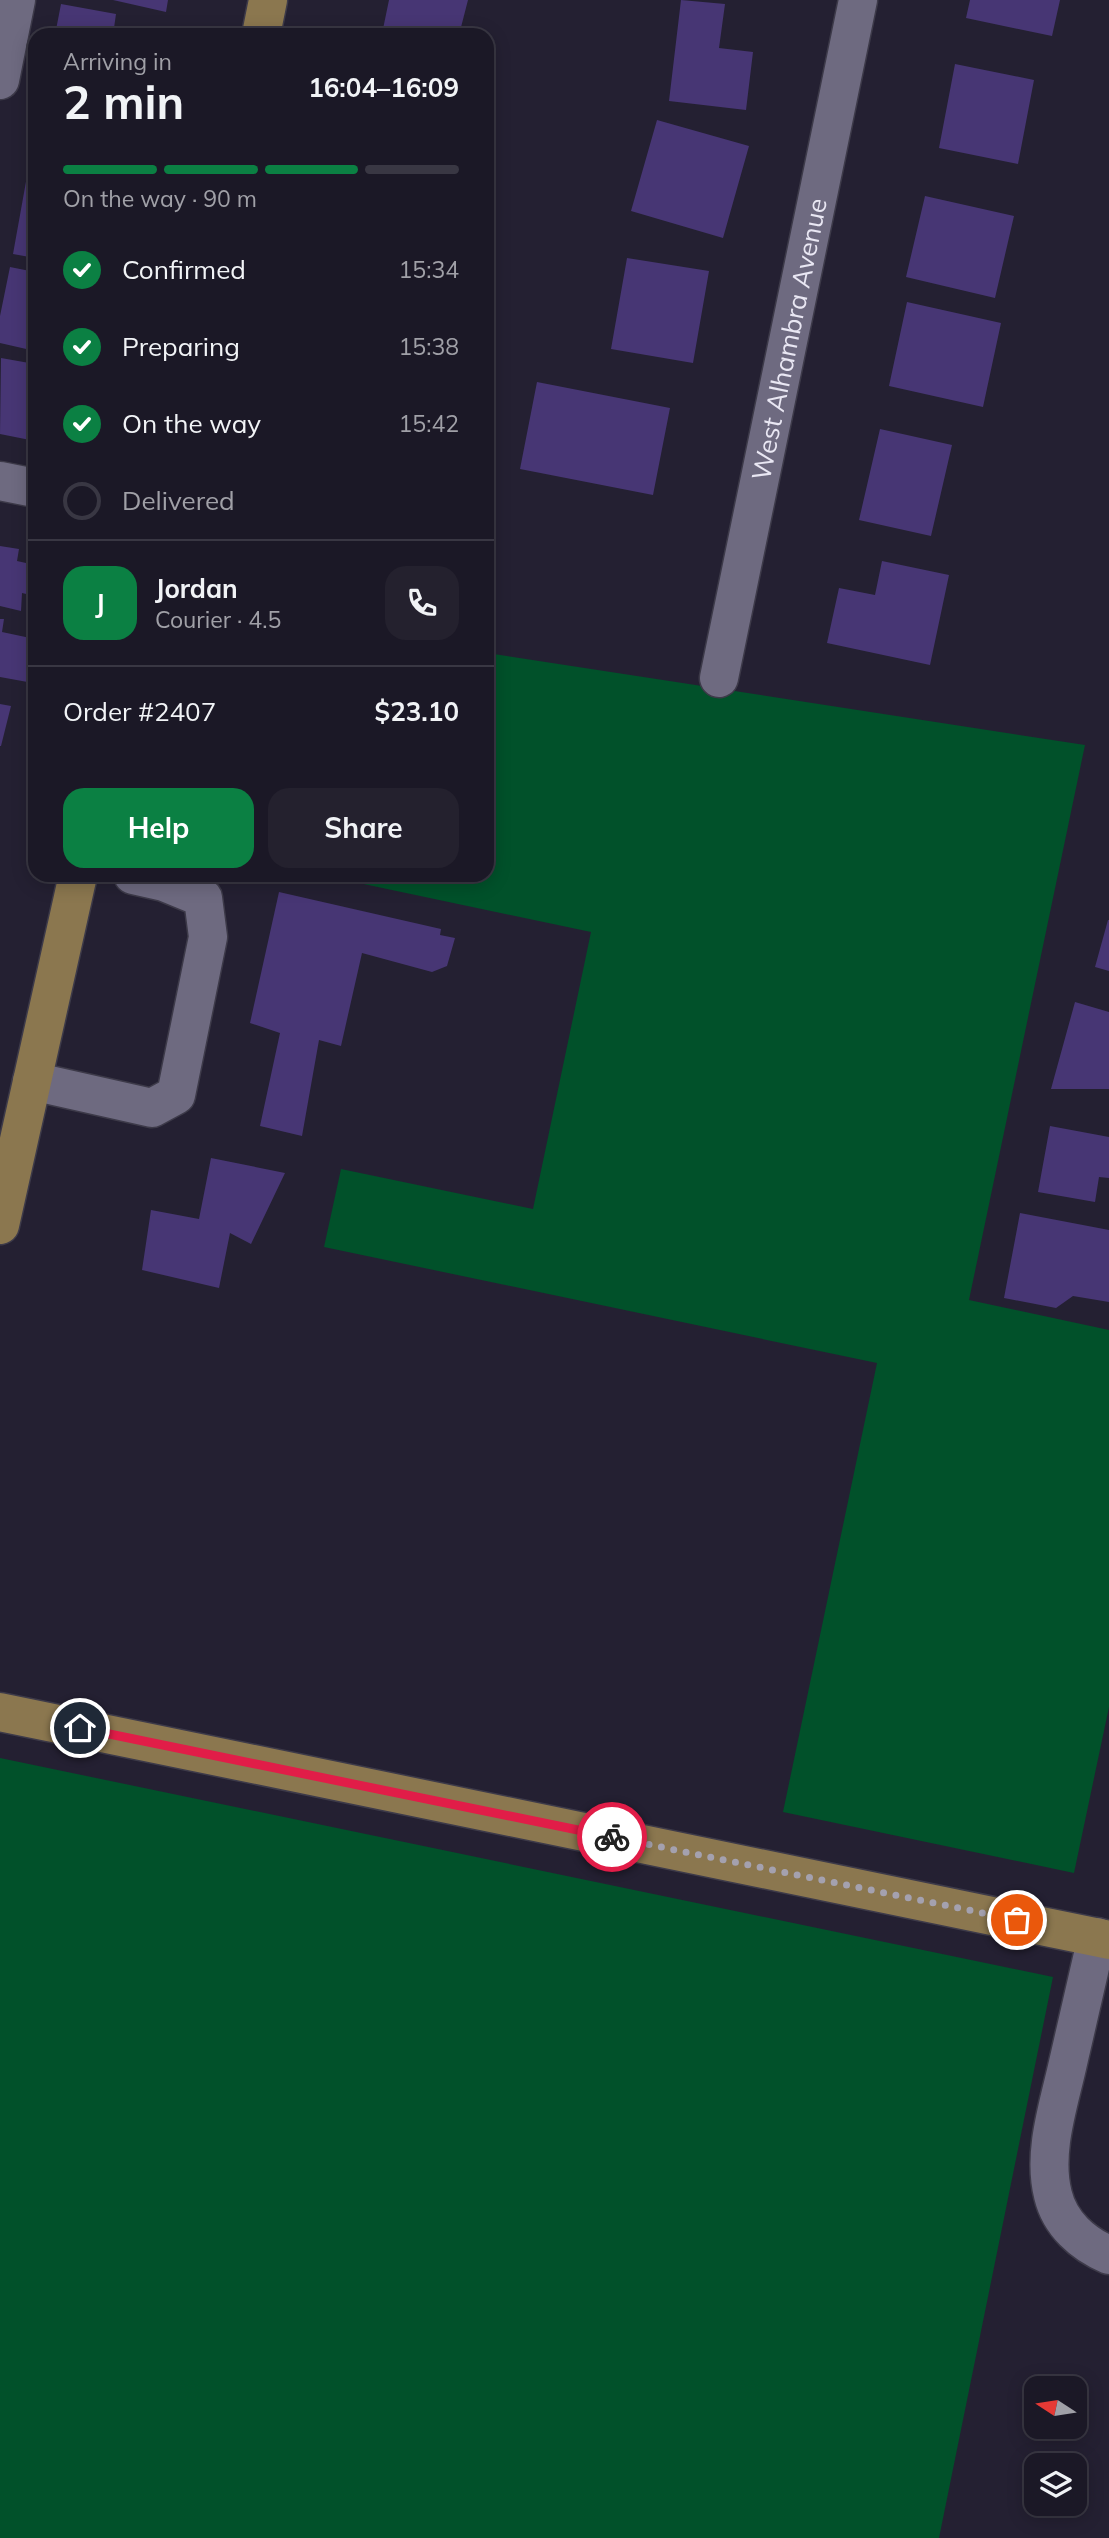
<!DOCTYPE html>
<html lang="en">
<head>
<meta charset="utf-8">
<style>
  :root { --surface:#1b1826; --page:#24212e; --text:#f1f3f6; --muted:#a0a0a7; --line:#393743; --accent:#0b8043 }
  body { margin:0; font-family:Mulish,sans-serif; background:var(--page); color:var(--text); height:100vh; display:flex; flex-direction:column; font-size:26px; white-space:nowrap }
  * { box-sizing:border-box; margin:0 }
  p { font-size:23px; color:var(--muted) }
  .icon { flex:none; width:38px; height:38px; fill:none; stroke:currentColor; stroke-width:2; stroke-linecap:round; stroke-linejoin:round }
  .map { position:relative; flex:1; overflow:hidden }
  .panel { position:absolute; left:28px; top:28px; width:466px; height:854px; display:flex; flex-direction:column; background:var(--surface); border-radius:21px; box-shadow:0 4px 18px #0003,0 0 0 2px var(--line) }
  .panel>* { flex:none }
  .needle { width:46px; rotate:282deg }
  .fabs { position:absolute; left:1024px; top:2376px; display:grid; gap:14px }
  .fabs a { display:grid; place-items:center; width:63px; height:63px; border-radius:14px; background:var(--surface); box-shadow:0 4px 18px #0003,0 0 0 2px var(--line); font-size:35px }
  .pin { position:absolute; display:grid; place-items:center; width:60px; height:60px; color:#fff; margin:-30px; border:4px solid #fff; border-radius:50%; box-shadow:0 2px 7px #0007 }
  .courier { position:absolute; display:grid; place-items:center; width:70px; height:70px; margin:-35px; border:5px solid #e11d48; border-radius:50%; background:#fff; color:#222; box-shadow:0 2px 9px #0007 }
  .headline em { font-style:normal; font-weight:700 }
  .headline div { display:flex; flex-direction:column-reverse }
  .headline { display:flex; align-items:center; justify-content:space-between; height:119px; padding:0 35px }
  h1 { font-size:46px; font-weight:700; line-height:52px }
  .bar { display:grid; grid-template-columns:repeat(4,1fr); gap:10px 7px; align-content:center; height:84px; padding:0 35px }
  .bar i { height:9px; border-radius:5px; background:var(--line) }
  .bar .selected { background:var(--accent) }
  .bar p { grid-column:span 4 }
  .line { display:flex; align-items:center; gap:18px; padding:0 35px; border-top:2px solid var(--line) }
  .line div { flex:1 }
  .round { display:grid; place-items:center; flex:none; width:74px; height:74px; border-radius:21px; background:var(--page) }
  ol { padding:0 35px; list-style:none }
  li { display:flex; align-items:center; gap:21px; height:77px }
  li p { margin-inline-start:auto }
  li .icon { padding:7px; border-radius:50%; background:var(--accent); color:#fff; stroke-width:4 }
  li:last-child { color:var(--muted) }
  li i { width:38px; height:38px; border:4px solid var(--line); border-radius:50% }
  .button { display:flex; gap:14px; margin-top:auto; padding:14px 35px }
  .button a { flex:1; height:80px; border-radius:21px; background:var(--accent); color:#fff; font-size:28px; font-weight:700; line-height:80px; text-align:center }
  .button a+a { background:var(--page); color:var(--text) }
  .map>svg:first-child { display:block }
  .green { fill:#01512a }
  .building { fill:#473674 }
  .lines { fill:none; stroke-linecap:round; stroke-linejoin:round }
  .minor-casing { stroke:#3d3a49; stroke-width:41 }
  .major-casing { stroke:#3d3a49; stroke-width:41 }
  .minor { stroke:#6e6a80; stroke-width:38 }
  .major { stroke:#8b774f; stroke-width:38 }
  .done { stroke:#a4a1af; stroke-width:7; stroke-dasharray:0 12.6 }
  .route { stroke:#e11d48; stroke-width:9 }
  .labels { text-anchor:middle; dominant-baseline:central; stroke-width:7; stroke-linejoin:round; paint-order:stroke }
  .street-label { font-size:26px; fill:#e9e7f3; stroke:#0d0b13 }
</style>
</head>
<body>
<div class="map">
<svg width="1109" height="2538" viewBox="0 0 1109 2538">
  <rect width="100%" height="100%" fill="#242032"/>
  <path class="green" d="M487 653 1085 745 969 1300 1109 1330V1707L1074 1873 783 1812 877 1363 324 1247 341 1169 533 1209 591 932 321 875H486Z
    M0 1758 1053 1977 939 2538H0Z"/>
  <path class="building" d="M113 0H168L166 12Z
    M389 0H468L459 35H414L383 29Z
    M681 0 725 4 719 48 753 52 746 110 669 101Z
    M970 0H1060L1052 36 966 18Z
    M61 4 116 14 113 35H55Z
    M955 64 1034 80 1018 164 939 148Z
    M657 120 749 146 723 238 631 211Z
    M34 126H35V168L26 167Z
    M27 176H35V258L13 254Z
    M925 196 1014 216 995 298 906 277Z
    M627 258 709 271 693 363 611 349Z
    M10 267 35 272V351L0 343V316Z
    M907 302 1001 323 983 407 889 386Z
    M1 358 35 364V441L0 434Z
    M537 382 670 408 653 495 520 469Z
    M880 429 952 445 931 536 859 520Z
    M0 546 19 549 17 561 35 565V596L22 593 21 611 0 606Z
    M882 561 949 575 930 665 827 643 839 588 875 595Z
    M0 619H4L2 632 35 639 33 683 0 677Z
    M0 704 11 706 1 746H0Z
    M279 892 441 929 440 935 455 938 447 966 432 972 362 953 341 1046 319 1040 302 1136 260 1126 280 1033 250 1023Z
    M1108 920H1109V971L1095 967Z
    M1075 1002 1109 1012V1089H1051Z
    M1050 1126 1109 1137V1178L1099 1177 1095 1202 1038 1192Z
    M211 1158 285 1173 251 1244 230 1233 219 1288 142 1270 151 1210 199 1219Z
    M1020 1213 1109 1230V1302L1073 1296 1056 1308 1004 1298Z"/>
  <g class="lines">
    <defs>
      <g id="minor">
        <path d="M0 80 16 0"/>
        <path d="M0 481 35 488"/>
        <path id="s1" d="M719 678 858 0"/>
        <path d="M32 1081 152 1108 176 1095 208 937 203 898 164 882 133 875"/>
        <path d="M1097 1937C1087 1979 1078 2021 1068 2063 1059 2104 1042 2152 1053 2195 1060 2224 1083 2244 1109 2255"/>
      </g>
      <path id="major" d="M261 35 268 0
        M0 1225 78 875
        M0 1712 1109 1940"/>
    </defs>
    <use href="#minor" class="minor-casing"/>
    <use href="#major" class="major-casing"/>
    <use href="#minor" class="minor"/>
    <use href="#major" class="major"/>
  </g>
  <g class="lines">
    <path class="done" d="M612 1837 1017 1920"/>
    <path class="route" d="M80 1728 612 1837"/>
  </g>
  <g class="labels">
    <g class="street-label">
      <text stroke="none"><textPath href="#s1" startOffset="346">West Alhambra Avenue</textPath></text>
    </g>
  </g>
</svg>
<div class="fabs">
<a><svg class="needle" viewBox="-14 -14 28 28"><path d="M0-13l5 13h-10z" fill="#e53935"/><path d="M0 13l5-13h-10z" fill="#a0a0a7"/></svg></a>
<a><svg class="icon" aria-label="layers" viewBox="0 0 24 24"><path d="M12 4l9 5-9 5-9-5zM3 14l9 5 9-5"/></svg></a>
</div>
<div class="pin" style="left:1017px;top:1920px;background:#ea580c"><svg class="icon" aria-label="bag" viewBox="0 0 24 24"><path d="M5 8h14l-1 12H6zM9 8a3 3 0 0 1 6 0"/></svg></div>
<div class="pin" style="left:80px;top:1728px;background:#1f2937"><svg class="icon" aria-label="home" viewBox="0 0 24 24"><path d="M3 11l9-7 9 7M6 9v11h12V9"/></svg></div>
<div class="courier" style="left:612px;top:1837px"><svg class="icon" aria-label="bike" viewBox="0 0 24 24"><circle cx="6" cy="16" r="4"/><circle cx="18" cy="16" r="4"/><path d="M6 16l4-8h5l3 8M10 8l3 8H6M13 5h3"/></svg></div>
<section class="panel">
<div class="headline"><div><h1>2 min</h1><p>Arriving in</p></div><em>16:04–16:09</em></div>
<div class="bar"><i class="selected"></i><i class="selected"></i><i class="selected"></i><i></i><p>On the way · 90 m</p></div>
<ol>
<li><svg class="icon" aria-label="check" viewBox="0 0 24 24"><path d="M5 12l5 5 9-10"/></svg>Confirmed<p>15:34</p></li>
<li><svg class="icon" aria-label="check" viewBox="0 0 24 24"><path d="M5 12l5 5 9-10"/></svg>Preparing<p>15:38</p></li>
<li><svg class="icon" aria-label="check" viewBox="0 0 24 24"><path d="M5 12l5 5 9-10"/></svg>On the way<p>15:42</p></li>
<li><i></i>Delivered</li>
</ol>
<div class="line" style="height:126px"><b class="round" style="background:var(--accent);color:#fff">J</b><div><b>Jordan</b><p>Courier · 4.5</p></div><a class="round"><svg class="icon" aria-label="phone" viewBox="0 0 24 24"><path d="M5 4h4l2 5-3 2q2 4 5 5l2-3 5 2v4C11 20 4 13 5 4z"/></svg></a></div>
<div class="line" style="height:91px"><div>Order #2407</div><b>$23.10</b></div>
<div class="button"><a>Help</a><a>Share</a></div>
</section>
</div>
</body>
</html>
